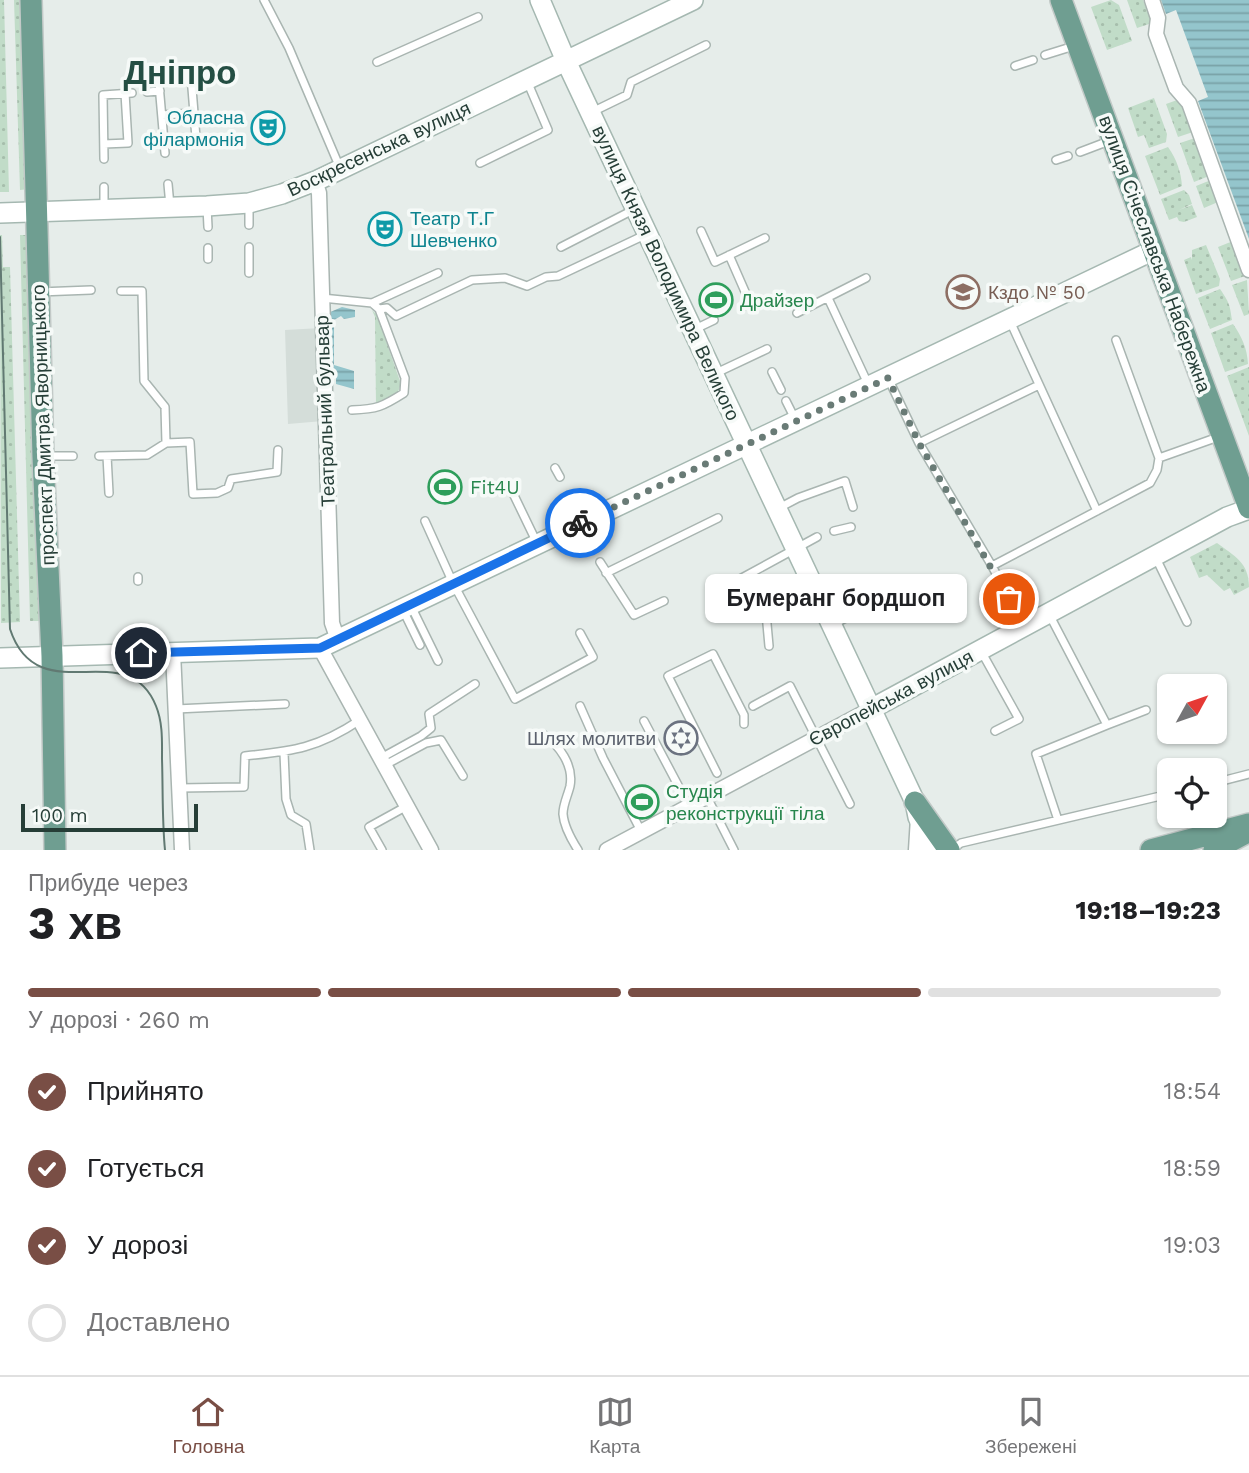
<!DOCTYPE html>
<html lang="uk">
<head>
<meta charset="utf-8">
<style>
  :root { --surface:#fff; --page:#f6f6f6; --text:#202124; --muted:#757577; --line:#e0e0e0; --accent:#794e45 }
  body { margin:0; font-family:"Work Sans",sans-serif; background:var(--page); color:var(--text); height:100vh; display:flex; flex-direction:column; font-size:26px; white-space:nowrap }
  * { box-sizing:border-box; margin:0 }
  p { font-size:23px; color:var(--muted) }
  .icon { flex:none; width:38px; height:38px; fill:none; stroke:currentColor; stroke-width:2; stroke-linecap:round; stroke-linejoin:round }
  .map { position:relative; height:850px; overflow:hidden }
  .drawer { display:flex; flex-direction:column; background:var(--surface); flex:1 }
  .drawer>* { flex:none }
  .needle { width:46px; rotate:50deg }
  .buttons { position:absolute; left:1157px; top:674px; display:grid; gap:14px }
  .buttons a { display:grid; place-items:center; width:70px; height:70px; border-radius:10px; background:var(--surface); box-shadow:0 2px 5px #0004; font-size:35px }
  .scale { position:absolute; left:21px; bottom:18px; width:177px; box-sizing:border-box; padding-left:7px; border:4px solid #263e37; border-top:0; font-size:19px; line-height:24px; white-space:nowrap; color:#263e37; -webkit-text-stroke:5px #f6faf8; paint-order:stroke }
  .pin { position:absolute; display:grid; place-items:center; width:60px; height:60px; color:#fff; margin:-30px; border:4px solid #fff; border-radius:50%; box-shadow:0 2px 7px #0007 }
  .courier { position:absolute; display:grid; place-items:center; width:70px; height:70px; margin:-35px; border:5px solid #1a73e8; border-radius:50%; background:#fff; color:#222; box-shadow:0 2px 9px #0007 }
  .bubble { position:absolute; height:49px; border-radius:10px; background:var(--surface); box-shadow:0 2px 5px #0004; font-size:23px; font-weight:700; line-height:49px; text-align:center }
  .summary em { font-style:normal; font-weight:700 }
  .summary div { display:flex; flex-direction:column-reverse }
  .summary { display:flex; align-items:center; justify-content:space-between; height:119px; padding:0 28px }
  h1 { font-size:46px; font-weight:700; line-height:52px }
  .bar { display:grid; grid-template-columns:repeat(4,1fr); gap:10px 7px; align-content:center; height:84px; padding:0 28px }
  .bar i { height:9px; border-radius:5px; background:var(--line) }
  .bar .active { background:var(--accent) }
  .bar p { grid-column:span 4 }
  ol { padding:0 28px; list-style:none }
  li { display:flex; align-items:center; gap:21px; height:77px }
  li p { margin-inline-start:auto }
  li .icon { padding:7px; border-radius:50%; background:var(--accent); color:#fff; stroke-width:4 }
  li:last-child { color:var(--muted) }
  li i { width:38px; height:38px; border:4px solid var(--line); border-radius:50% }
  .tab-bar { display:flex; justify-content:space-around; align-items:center; height:98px; border-top:2px solid var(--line); background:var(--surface); font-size:19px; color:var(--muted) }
  .tab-bar a { display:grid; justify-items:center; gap:4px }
  .tab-bar .active { color:var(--accent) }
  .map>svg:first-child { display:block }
  .built { fill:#d4ddd9 }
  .grass { fill:url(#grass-dots) }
  .water { fill:url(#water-rules) }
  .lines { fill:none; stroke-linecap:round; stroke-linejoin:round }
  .lane-casing { stroke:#a9b5b1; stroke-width:10 }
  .street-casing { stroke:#a9b5b1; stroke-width:17 }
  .secondary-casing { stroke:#a5b8b1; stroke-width:22 }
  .primary-casing { stroke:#c2c9c7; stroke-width:24 }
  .lane { stroke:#fff; stroke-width:7 }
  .street { stroke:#fff; stroke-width:14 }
  .secondary { stroke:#fff; stroke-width:19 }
  .primary { stroke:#6f9e91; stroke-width:21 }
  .tram { stroke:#617972; stroke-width:2 }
  .done { stroke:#697b76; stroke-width:7; stroke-dasharray:0 12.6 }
  .route { stroke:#1a73e8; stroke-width:9 }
  .labels { text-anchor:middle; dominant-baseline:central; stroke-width:7; stroke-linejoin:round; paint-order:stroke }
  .culture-label { font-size:19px; fill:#0d838f; stroke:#f6faf8; text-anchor:end }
  .street-label { font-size:19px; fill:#263e37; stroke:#f6faf8 }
  .education-label { font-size:19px; fill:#785e54; stroke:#f6faf8; text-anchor:start }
  .leisure-label { font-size:19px; fill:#27864d; stroke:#f6faf8; text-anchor:start }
  .worship-label { font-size:19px; fill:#5b616d; stroke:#f6faf8; text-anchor:end }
  .town-label { font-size:33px; font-weight:bold; fill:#244e43; stroke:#f6faf8 }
</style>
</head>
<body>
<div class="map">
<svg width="1249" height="850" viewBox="0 0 1249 850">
  <defs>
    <pattern id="grass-dots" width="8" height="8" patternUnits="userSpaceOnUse" patternTransform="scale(1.75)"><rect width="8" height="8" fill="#c1dcc8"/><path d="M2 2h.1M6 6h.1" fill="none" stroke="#a6beac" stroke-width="1.8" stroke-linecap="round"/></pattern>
    <pattern id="water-rules" width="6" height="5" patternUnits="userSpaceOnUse" patternTransform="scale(1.75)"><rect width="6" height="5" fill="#94c5cc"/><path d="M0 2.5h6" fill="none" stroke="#79a1a6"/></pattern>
  </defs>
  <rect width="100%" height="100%" fill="#e6edea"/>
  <path class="built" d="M321 328 323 421 288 424 285 330Z"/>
  <path class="grass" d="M0 0H4L9 192H0Z
    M14 0H21L29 189 20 190Z
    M1111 0 1119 5 1132 41 1107 50 1091 7Z
    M1127 0H1143L1152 23 1137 28Z
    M1154 98 1167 134 1166 142 1149 148 1144 135 1138 137 1128 108Z
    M1180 99 1193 132 1178 137 1166 104Z
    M1195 138 1209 176 1194 182 1180 143Z
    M1168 147C1177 160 1181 172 1182 186L1160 195 1145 156Z
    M1211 180 1218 202 1204 208 1196 186Z
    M1184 190 1189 195 1192 204 1179 210 1192 205 1197 217 1184 222 1179 221 1177 217 1169 220 1161 199Z
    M0 235H2L3 267H10L20 622 1 623Z
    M20 235H31L41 621H30Z
    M1233 241 1245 276 1231 281 1218 247Z
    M1206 245 1220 279 1219 286 1196 294 1184 260 1191 257 1192 260V250Z
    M1247 280 1249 314 1244 316 1232 285Z
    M1220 289C1229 302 1230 305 1232 320L1210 329 1198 298Z
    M372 310 377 315 401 384 398 392 376 406 375 317Z
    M1233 324C1242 337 1247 348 1248 364L1225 372 1211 333Z
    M1249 367V436L1227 376Z
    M1217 543C1234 556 1249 562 1249 587L1234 595 1230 588 1224 591 1207 575 1199 578 1190 557Z"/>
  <path class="water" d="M1161 0H1249V239L1198 101 1208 97 1176 10 1166 14Z
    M342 307 355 310V317L344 319 341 316 334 320V365L354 371V389L336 384V376L328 373V313Z"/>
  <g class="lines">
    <defs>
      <path id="lane" d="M264 0 289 48 340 168
        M1045 55 1074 46
        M377 62 478 17
        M1015 66 1033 60
        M158 73 165 153
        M191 76 196 138
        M147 92 160 91
        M592 112 627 95 631 82 706 45
        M162 115 194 113
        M104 144 128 143 125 93
        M1080 152 1109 141
        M104 159 103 95 132 93
        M1056 160 1068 156
        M480 163 548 130 527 81
        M168 184 170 206
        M104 187V207
        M249 203V225
        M207 207 208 227
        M701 231 715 262 765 238
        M249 247V273
        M561 247 635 209
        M208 248V259
        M729 255 750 303 744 306
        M39 292 91 290
        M322 298 372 303 379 309 405 378 404 393C382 407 377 409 352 410
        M828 298 869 386
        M372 303 438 273
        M379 309 387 308 396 316 472 280 505 278 527 286 546 277 558 276 647 234
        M797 313 866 278
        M1010 321 1097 511
        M693 330 714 320
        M772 372 781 390
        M714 374 767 349
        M888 378 919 443 992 566 1024 625
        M786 401 795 419
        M166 443 190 442 193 494 217 493 228 488 231 479 277 472 278 450
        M919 443 1039 385
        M46 456H73
        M99 456 147 455 166 443 165 407 144 381 142 291H121
        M107 456 109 493
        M1159 458 1221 436
        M555 468 560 477
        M509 485 537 543
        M572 504 590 542
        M777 509 798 498 845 481 853 507
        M425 521 453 583 515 699 593 657 580 633
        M834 531 851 527
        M1155 556 1187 622
        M600 562 634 615 664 601
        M992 566 1150 483 1157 470 1159 458 1116 340
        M606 573 718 518
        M138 577V581
        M713 600 738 587 740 579 817 537
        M411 606 438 661
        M403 610 420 645
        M1049 614 1107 725 1036 754 1058 820
        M828 615 881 592
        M832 625 873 604
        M140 628 141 652
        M769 646 766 613 814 590
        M981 651 1019 719 995 731
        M580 706 603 758 641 831
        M753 706 790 686 850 804
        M176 709 285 704
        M644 721 689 806
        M1107 725 1146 710
        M534 739 543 734C559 745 574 765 570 786 568 795 563 804 563 814 564 827 571 839 578 850
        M284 753 286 799 291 815 306 824 310 850
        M381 758 421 736 431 728 429 714 475 684
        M385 765 426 743 441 740 463 776
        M717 773 668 676 713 654 744 715V724
        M1214 783 1249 774
        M179 788 244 787 245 756C294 751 318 748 360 720
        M707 797 734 850
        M382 850 369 827 407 806
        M951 850 961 843 1169 794"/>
      <path id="street" d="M1152 0 1158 18 1156 34 1176 88 1189 103 1249 270
        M315 181 319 193 332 623 338 640
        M320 648 431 850
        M173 652 182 850
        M607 850 871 709
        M916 850 918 818"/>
      <path id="secondary" d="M540 0 566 61 915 802 918 817 933 850
        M0 213 207 206 249 203 282 194 318 180 693 0
        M0 658 320 648 1154 250
        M871 709 1227 517 1249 509"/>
      <path id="primary" d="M31 0 43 457 52 656 55 850
        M1061 0 1249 508
        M915 802 949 850
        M1151 850 1249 824
        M1214 850 1244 834"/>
    </defs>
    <use href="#lane" class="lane-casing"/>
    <use href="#street" class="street-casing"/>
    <use href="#secondary" class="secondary-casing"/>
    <use href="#primary" class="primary-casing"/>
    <use href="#lane" class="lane"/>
    <use href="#street" class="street"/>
    <use href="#secondary" class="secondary"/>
    <use href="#primary" class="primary"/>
    <path class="tram" d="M0 237 10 629C38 714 127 633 156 706 163 723 162 742 162 759 163 789 162 820 165 850"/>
  </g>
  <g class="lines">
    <path class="done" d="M580 523 888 378 919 443 1009 599"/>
    <path class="route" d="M141 653 320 648 580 523"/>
  </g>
  <defs>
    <symbol id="theatre-ring" viewBox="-11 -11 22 22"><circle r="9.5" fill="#f6faf8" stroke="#0f9aa8" stroke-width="1.5"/><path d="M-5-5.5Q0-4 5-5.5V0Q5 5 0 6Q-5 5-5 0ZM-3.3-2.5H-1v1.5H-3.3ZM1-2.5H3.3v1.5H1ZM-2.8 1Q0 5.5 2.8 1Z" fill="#0f9aa8"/></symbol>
    <symbol id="school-ring" viewBox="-11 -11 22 22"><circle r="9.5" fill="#f6faf8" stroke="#8d6e63" stroke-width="1.5"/><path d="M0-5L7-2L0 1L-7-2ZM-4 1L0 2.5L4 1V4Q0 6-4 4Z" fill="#8d6e63"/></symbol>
    <symbol id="stadium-ring" viewBox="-11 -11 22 22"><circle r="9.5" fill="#f6faf8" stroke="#2e9e5b" stroke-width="1.5"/><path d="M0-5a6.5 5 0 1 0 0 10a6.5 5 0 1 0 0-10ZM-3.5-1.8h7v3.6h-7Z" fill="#2e9e5b"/></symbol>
    <symbol id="synagogue-ring" viewBox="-11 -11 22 22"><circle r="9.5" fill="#f6faf8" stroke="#6b7280" stroke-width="1.5"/><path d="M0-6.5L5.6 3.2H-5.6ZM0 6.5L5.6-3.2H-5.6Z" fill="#6b7280"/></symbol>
  </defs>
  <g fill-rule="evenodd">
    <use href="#theatre-ring" x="249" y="109" width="38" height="38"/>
    <use href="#theatre-ring" x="366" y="210" width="38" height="38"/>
    <use href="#school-ring" x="944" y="273" width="38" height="38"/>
    <use href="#stadium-ring" x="697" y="281" width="38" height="38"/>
    <use href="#stadium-ring" x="426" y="468" width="38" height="38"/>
    <use href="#synagogue-ring" x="662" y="719" width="38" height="38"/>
    <use href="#stadium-ring" x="623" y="783" width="38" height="38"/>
  </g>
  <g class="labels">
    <g class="culture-label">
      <text x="244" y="117">Обласна<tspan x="244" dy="22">філармонія</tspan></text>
      <text x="410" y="218" text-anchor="start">Театр Т.Г<tspan x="410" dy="22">Шевченко</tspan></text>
    </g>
    <g class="street-label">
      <text transform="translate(379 149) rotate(-25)">Воскресенська вулиця</text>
      <text transform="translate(1155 254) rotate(70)">вулиця Січеславська Набережна</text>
      <text transform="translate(666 273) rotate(65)">вулиця Князя Володимира Великого</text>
      <text transform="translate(325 411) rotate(-92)">Театральний бульвар</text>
      <text transform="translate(43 425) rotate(-92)">проспект Дмитра Яворницького</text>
      <text transform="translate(891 698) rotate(-28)">Європейська вулиця</text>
    </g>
    <g class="education-label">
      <text x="988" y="292">Кздо № 50</text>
    </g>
    <g class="leisure-label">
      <text x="740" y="300">Драйзер</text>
      <text x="470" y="487">Fit4U</text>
      <text x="666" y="791">Студія<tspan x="666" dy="22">реконструкції тіла</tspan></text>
    </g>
    <g class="worship-label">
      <text x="656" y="738">Шлях молитви</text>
    </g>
    <g class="town-label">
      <text x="180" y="72">Дніпро</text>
    </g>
  </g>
</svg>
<div class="buttons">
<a><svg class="needle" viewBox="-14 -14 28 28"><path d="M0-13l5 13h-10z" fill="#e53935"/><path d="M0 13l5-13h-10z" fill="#757577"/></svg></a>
<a><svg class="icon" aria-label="locate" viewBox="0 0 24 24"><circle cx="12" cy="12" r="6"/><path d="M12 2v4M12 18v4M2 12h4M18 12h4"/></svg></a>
</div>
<div class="scale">100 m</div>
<div class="pin" style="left:1009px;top:599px;background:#ea580c"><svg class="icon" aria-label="bag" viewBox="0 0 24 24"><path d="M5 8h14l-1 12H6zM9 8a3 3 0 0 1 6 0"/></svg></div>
<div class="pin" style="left:141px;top:653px;background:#1f2937"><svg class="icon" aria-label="home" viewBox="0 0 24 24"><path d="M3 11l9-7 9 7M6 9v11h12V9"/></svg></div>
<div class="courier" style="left:580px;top:523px"><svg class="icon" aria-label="bike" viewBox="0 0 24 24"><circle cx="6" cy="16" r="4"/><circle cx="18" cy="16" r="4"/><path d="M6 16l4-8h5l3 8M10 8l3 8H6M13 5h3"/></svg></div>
<div class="bubble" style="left:705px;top:574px;width:262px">Бумеранг бордшоп</div>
</div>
<section class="drawer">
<div class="summary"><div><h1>3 хв</h1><p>Прибуде через</p></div><em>19:18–19:23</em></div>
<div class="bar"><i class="active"></i><i class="active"></i><i class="active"></i><i></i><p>У дорозі · 260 m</p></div>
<ol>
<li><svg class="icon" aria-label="check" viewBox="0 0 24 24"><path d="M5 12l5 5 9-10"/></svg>Прийнято<p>18:54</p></li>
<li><svg class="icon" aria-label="check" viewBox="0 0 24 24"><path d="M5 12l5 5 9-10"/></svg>Готується<p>18:59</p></li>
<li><svg class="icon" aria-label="check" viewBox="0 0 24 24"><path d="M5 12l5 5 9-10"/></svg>У дорозі<p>19:03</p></li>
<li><i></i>Доставлено</li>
</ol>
</section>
<nav class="tab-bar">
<a class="active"><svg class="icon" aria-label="home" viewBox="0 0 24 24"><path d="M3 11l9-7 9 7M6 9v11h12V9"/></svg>Головна</a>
<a><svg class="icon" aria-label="map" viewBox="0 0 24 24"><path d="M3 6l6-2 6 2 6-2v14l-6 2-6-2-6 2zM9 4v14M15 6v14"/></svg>Карта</a>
<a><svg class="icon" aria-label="saved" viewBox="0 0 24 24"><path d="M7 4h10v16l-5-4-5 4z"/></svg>Збережені</a>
</nav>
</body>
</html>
